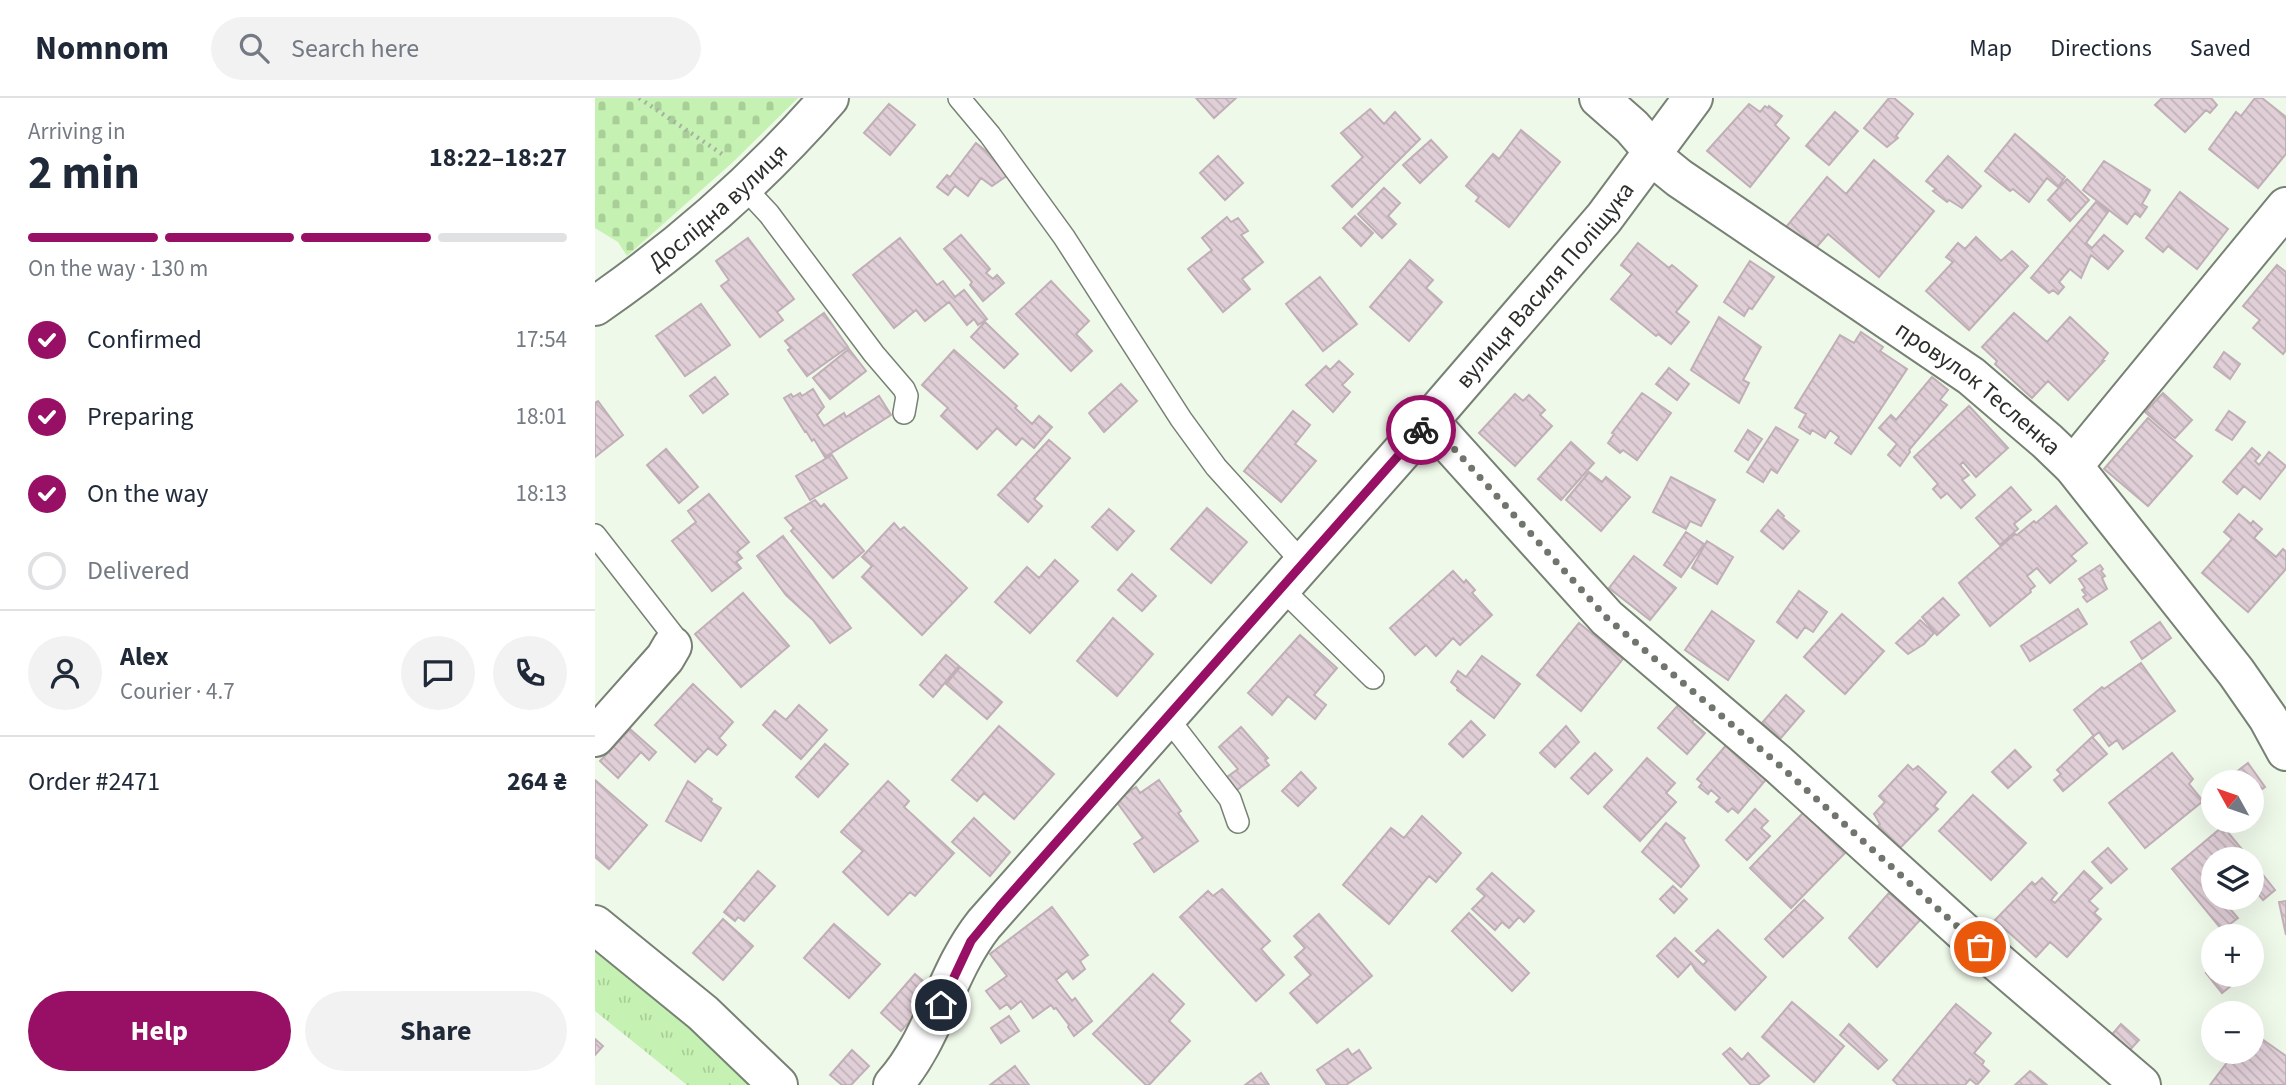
<!DOCTYPE html>
<html lang="en">
<head>
<meta charset="utf-8">
<style>
  :root { --surface:#fff; --page:#f2f2f3; --text:#1f2937; --muted:#747a83; --line:#e0e1e3; --accent:#981065 }
  body { margin:0; font-family:"Source Sans 3",sans-serif; background:var(--page); color:var(--text); height:100vh; display:flex; flex-direction:column; font-size:26px; white-space:nowrap }
  * { box-sizing:border-box; margin:0 }
  p { font-size:23px; color:var(--muted) }
  .icon { flex:none; width:38px; height:38px; fill:none; stroke:currentColor; stroke-width:2; stroke-linecap:round; stroke-linejoin:round }
  .map { position:relative; flex:1; overflow:hidden }
  .side { display:flex; flex-direction:column; background:var(--surface); width:595px }
  .side>* { flex:none }
  .needle { width:46px; rotate:310deg }
  .buttons { position:absolute; left:1606px; top:672px; display:grid; gap:14px }
  .buttons a { display:grid; place-items:center; width:63px; height:63px; border-radius:50%; background:var(--surface); box-shadow:0 7px 28px #0002; font-size:35px }
  .pin { position:absolute; display:grid; place-items:center; width:60px; height:60px; color:#fff; margin:-30px; border:4px solid #fff; border-radius:50%; box-shadow:0 2px 7px #0007 }
  .courier { position:absolute; display:grid; place-items:center; width:70px; height:70px; margin:-35px; border:5px solid #981065; border-radius:50%; background:#fff; color:#222; box-shadow:0 2px 9px #0007 }
  .headline em { font-style:normal; font-weight:700 }
  .headline div { display:flex; flex-direction:column-reverse }
  .headline { display:flex; align-items:center; justify-content:space-between; height:119px; padding:0 28px }
  h1 { font-size:46px; font-weight:700; line-height:52px }
  .bar { display:grid; grid-template-columns:repeat(4,1fr); gap:10px 7px; align-content:center; height:84px; padding:0 28px }
  .bar i { height:9px; border-radius:5px; background:var(--line) }
  .bar .selected { background:var(--accent) }
  .bar p { grid-column:span 4 }
  .line { display:flex; align-items:center; gap:18px; padding:0 28px; border-top:2px solid var(--line) }
  .line div { flex:1 }
  .round { display:grid; place-items:center; flex:none; width:74px; height:74px; border-radius:37px; background:var(--page) }
  ol { padding:0 28px; list-style:none }
  li { display:flex; align-items:center; gap:21px; height:77px }
  li p { margin-inline-start:auto }
  li .icon { padding:7px; border-radius:50%; background:var(--accent); color:#fff; stroke-width:4 }
  li:last-child { color:var(--muted) }
  li i { width:38px; height:38px; border:4px solid var(--line); border-radius:50% }
  .button { display:flex; gap:14px; margin-top:auto; padding:14px 28px }
  .button a { flex:1; height:80px; border-radius:42px; background:var(--accent); color:#fff; font-size:28px; font-weight:700; line-height:80px; text-align:center }
  .button a+a { background:var(--page); color:var(--text) }
  header { display:flex; align-items:center; gap:42px; box-sizing:border-box; height:98px; padding:0 35px; background:var(--surface); border-bottom:2px solid var(--line) }
  header strong { font-size:33px }
  nav { display:flex; gap:38px; margin-inline-start:auto; font-size:24px }
  .search { width:490px; height:63px; background:var(--page); display:flex; align-items:center; gap:18px; box-sizing:border-box; padding:0 24px; border-radius:38px; color:var(--muted); font-size:26px }
  main { display:flex; flex:1; min-height:0 }
  .map>svg:first-child { display:block }
  .grass { fill:url(#grass-tufts) }
  .cemetery { fill:url(#cemetery-stones) }
  .building { fill:url(#building-back-hatch); stroke:#c0afb6; stroke-width:2 }
  .lines { fill:none; stroke-linecap:round; stroke-linejoin:round }
  .lane-casing { stroke:#778174; stroke-width:24 }
  .street-casing { stroke:#778174; stroke-width:42 }
  .path { stroke:#a8b0a4; stroke-width:4.5; stroke-dasharray:2 5; stroke-linecap:butt }
  .lane { stroke:#fff; stroke-width:21 }
  .street { stroke:#fff; stroke-width:38 }
  .done { stroke:#70766d; stroke-width:7; stroke-dasharray:0 12.6 }
  .route { stroke:#981065; stroke-width:9 }
  .labels { text-anchor:middle; dominant-baseline:central; stroke-width:6; stroke-linejoin:round; paint-order:stroke }
  .street-label { font-size:24px; fill:#2b2f29; stroke:#fff }
</style>
</head>
<body>
<header>
<strong>Nomnom</strong>
<div class="search"><svg class="icon" aria-label="search" viewBox="0 0 24 24"><circle cx="10" cy="10" r="6"/><path d="M15 15l6 6"/></svg>Search here</div>
<nav><a>Map</a><a>Directions</a><a>Saved</a></nav>
</header>
<main>
<section class="side">
<div class="headline"><div><h1>2 min</h1><p>Arriving in</p></div><em>18:22–18:27</em></div>
<div class="bar"><i class="selected"></i><i class="selected"></i><i class="selected"></i><i></i><p>On the way · 130 m</p></div>
<ol>
<li><svg class="icon" aria-label="check" viewBox="0 0 24 24"><path d="M5 12l5 5 9-10"/></svg>Confirmed<p>17:54</p></li>
<li><svg class="icon" aria-label="check" viewBox="0 0 24 24"><path d="M5 12l5 5 9-10"/></svg>Preparing<p>18:01</p></li>
<li><svg class="icon" aria-label="check" viewBox="0 0 24 24"><path d="M5 12l5 5 9-10"/></svg>On the way<p>18:13</p></li>
<li><i></i>Delivered</li>
</ol>
<div class="line" style="height:126px"><a class="round"><svg class="icon" aria-label="person" viewBox="0 0 24 24"><circle cx="12" cy="8" r="4"/><path d="M4 21q1-7 8-7t8 7"/></svg></a><div><b>Alex</b><p>Courier · 4.7</p></div><a class="round"><svg class="icon" aria-label="chat" viewBox="0 0 24 24"><path d="M4 5h16v11H9l-5 4z"/></svg></a><a class="round"><svg class="icon" aria-label="phone" viewBox="0 0 24 24"><path d="M5 4h4l2 5-3 2q2 4 5 5l2-3 5 2v4C11 20 4 13 5 4z"/></svg></a></div>
<div class="line" style="height:91px"><div>Order #2471</div><b>264 ₴</b></div>
<div class="button"><a>Help</a><a>Share</a></div>
</section>
<div class="map">
<svg width="1691" height="987" viewBox="0 0 1691 987">
  <defs>
    <pattern id="grass-tufts" width="24" height="20" patternUnits="userSpaceOnUse" patternTransform="scale(1.75)"><rect width="24" height="20" fill="#c5f1b2"/><path d="M3 7l-1-3M5 7V3M7 7l1-3M15 17l-1-3M17 17v-4M19 17l1-3" fill="none" stroke="#a9cf99"/></pattern>
    <pattern id="cemetery-stones" width="16" height="16" patternUnits="userSpaceOnUse" patternTransform="scale(1.75)"><rect width="16" height="16" fill="#c5f1b2"/><path d="M2 7V4a2 2 0 0 1 4 0v3zM10 15v-3a2 2 0 0 1 4 0v3z" fill="#a9cf99"/></pattern>
    <pattern id="building-back-hatch" width="6" height="6" patternUnits="userSpaceOnUse" patternTransform="scale(1.75)"><rect width="6" height="6" fill="#e1cfd7"/><path d="M-1 5l2 2M0 0l6 6M5-1l2 2" fill="none" stroke="#c1b2b9"/></pattern>
  </defs>
  <rect width="100%" height="100%" fill="#eff9ea"/>
  <path class="grass" d="M0 846 104 931 159 987H92L0 913Z"/>
  <path class="cemetery" d="M0 0H203L138 64 32 158 23 144 0 130Z"/>
  <path class="building" d="M601 0H641L619 20Z
    M1294 0H1299L1318 16 1301 38 1303 40 1292 49 1269 30Z
    M1567 0H1616L1622 7 1615 15 1611 12 1590 34 1560 7Z
    M1660 0H1667L1691 19V56L1663 90 1614 51 1641 14 1646 18Z
    M294 6 320 27 295 57 269 35Z
    M1154 6 1165 14 1170 8 1173 10 1174 8 1187 18 1180 27 1194 40 1155 89 1112 53Z
    M775 11 789 26 800 14 825 41 757 109 737 88 768 59 746 35Z
    M1240 14 1263 33 1234 67 1211 48Z
    M926 32 965 64 914 129 881 103 884 99 871 88 898 56 904 61Z
    M1420 36 1470 79 1463 89 1452 80 1434 104 1418 91 1415 93 1390 73Z
    M836 42 852 59 825 85 808 67Z
    M381 45 401 61 413 77 397 88 386 80 373 98 360 88 353 97 342 89 352 77 355 79Z
    M623 58 648 85 630 102 605 75Z
    M1353 58 1386 88 1367 110 1354 102 1352 104 1338 93 1341 91 1331 83Z
    M1279 62 1339 113 1284 179 1233 136 1219 152 1191 129 1232 79 1251 96Z
    M1509 63 1555 92 1547 106 1552 109 1545 119 1540 115 1532 126 1488 92Z
    M1472 81 1494 102 1475 123 1453 102Z
    M789 90 805 105 793 118 801 126 787 140 763 116Z
    M1585 94 1633 131 1602 171 1573 148 1568 154 1551 140Z
    M1501 104 1513 114 1491 145 1497 150 1509 137 1528 153 1513 171 1496 157 1486 180 1475 171 1464 184 1469 189 1463 196 1458 192 1454 195 1436 180Z
    M760 118 778 135 766 148 748 130Z
    M632 119 636 124 643 120 653 133 646 137 668 164 647 181 655 191 628 214 593 171 617 152 607 140Z
    M366 137 395 171 391 175 398 181 402 177 409 185 388 203 375 187 377 184 349 151Z
    M1381 139 1406 163 1417 153 1433 168 1374 232 1331 193 1358 164 1351 159 1363 145 1370 151Z
    M153 140 199 201 182 214 188 222 165 239 126 188 134 182 121 163Z
    M305 140 342 187 348 183 360 199 369 192 392 221 383 227 379 221 372 227 354 204 330 223 321 212 299 230 258 177Z
    M1043 145 1074 170 1077 167 1102 188 1081 214 1094 224 1076 246 1063 236 1061 238 1016 201 1037 176 1026 167Z
    M815 162 838 182 831 190 847 204 814 243 775 209Z
    M1155 163 1179 179 1157 211 1154 210 1149 218 1129 204Z
    M1682 167 1691 174V252L1688 256 1658 230 1665 222 1648 208Z
    M725 179 762 226 728 253 691 206Z
    M456 183 494 223 481 236 497 253 476 273 421 216Z
    M106 206 135 247 90 278 61 238Z
    M229 215 253 249 212 278 193 252 196 250 190 243Z
    M1419 215 1452 244 1475 219 1513 255 1507 263H1509L1473 302 1453 283 1437 300 1400 266 1402 263 1387 249Z
    M1124 219 1166 249 1148 282 1154 285 1144 305 1096 272Z
    M390 224 423 256 409 270 376 239Z
    M1266 234 1288 249 1285 253 1312 271 1256 356 1240 345 1244 339 1235 332 1230 340 1217 332 1215 336 1204 329 1211 316 1200 310 1245 237 1259 245Z
    M254 251 271 273 235 301 218 280Z
    M359 252 422 308 420 310 437 326 444 318 457 329 439 350 427 340 421 347 402 330 382 351 346 318 353 310 327 287Z
    M1629 254 1645 266 1635 281 1619 269Z
    M744 263 758 276 747 287 755 294 738 314 711 287 731 268 735 272Z
    M1074 270 1094 286 1082 302 1061 286Z
    M120 279 133 296 108 315 95 298Z
    M1337 279 1353 292 1345 302 1352 307 1314 352 1315 354 1305 368 1293 357 1302 346 1284 330 1296 317 1301 322Z
    M526 286 542 303 509 334 494 315Z
    M218 291 229 309 222 317 229 328 249 315 251 319 284 298 296 317 230 359 219 341 217 343 211 333 210 334 189 300 196 296 198 299 205 295 207 298Z
    M1047 295 1076 315 1042 362 1028 352 1025 355 1013 345 1019 336 1017 335Z
    M1568 295 1597 322 1580 340 1550 314Z
    M920 296 928 303 934 297 950 312 945 317 957 328 920 368 884 335Z
    M3 303 28 337 0 359V305Z
    M1374 308 1413 350 1381 379 1368 364 1365 367 1374 377 1367 382 1380 397 1366 410 1352 395 1346 400 1338 391 1343 386 1319 359Z
    M698 313 715 327 700 346 721 363 686 404 649 373Z
    M1634 313 1650 324 1637 342 1621 332Z
    M1553 320 1597 358 1553 408 1509 371Z
    M1181 329 1203 342 1182 375 1176 371 1168 384 1152 374Z
    M1153 332 1167 341 1153 362 1140 353Z
    M454 342 475 360 439 401 447 408 433 424 403 397Z
    M976 344 999 365 966 402 943 381Z
    M1657 350 1665 357 1660 363 1664 367 1674 354 1691 368 1665 401 1649 388 1642 396 1628 384Z
    M71 351 103 389 84 405 52 367Z
    M237 357 252 380 215 402 201 378Z
    M994 374 1007 384 1011 379 1035 399 1006 433 971 402Z
    M1076 379 1120 402 1106 428 1095 423 1091 431 1058 414Z
    M1416 389 1436 412 1419 426 1423 431 1405 447 1381 420Z
    M114 396 154 444 142 454 147 460 141 464 146 470 117 493 77 443 101 424 93 413Z
    M220 402 226 409 229 406 269 453 238 480 196 433 199 430 190 420Z
    M1461 408 1492 445 1476 458 1481 463 1455 485 1442 470 1432 478 1440 488 1435 492 1436 494 1395 528 1364 485 1420 436 1422 437 1439 423 1441 425Z
    M612 410 652 444 616 485 576 451Z
    M514 411 539 433 522 452 497 429Z
    M1183 412 1189 418 1188 420 1204 433 1188 451 1166 433Z
    M1644 416 1656 426 1658 423 1667 431 1659 440 1681 459 1688 451 1691 454V471L1653 514 1607 475 1637 441 1629 434Z
    M299 425 305 432 309 429 372 490 327 537 267 479 277 468 267 459Z
    M1091 434 1109 446 1086 479 1069 467Z
    M188 438 256 530 235 545 218 522 191 497 162 458Z
    M1112 443 1138 459 1122 486 1097 470Z
    M1039 458 1081 490 1055 522 1014 490Z
    M460 462 483 483 435 535 400 504 432 469 444 480Z
    M1505 467 1508 471 1506 473 1510 478 1507 480 1512 491 1492 504 1488 499 1491 497 1487 492 1490 490 1484 481Z
    M858 473 869 485 871 482 880 492 877 495 897 517 865 547 858 540 841 558 831 547 820 557 795 530Z
    M537 476 561 498 547 513 523 492Z
    M1204 493 1232 514 1218 534 1210 529 1202 540 1182 524Z
    M148 495 194 548 146 589 100 536Z
    M1348 500 1364 517 1342 537 1327 519Z
    M1483 511 1492 526 1435 563 1426 548Z
    M1117 513 1159 543 1133 582 1090 552Z
    M1247 516 1289 553 1250 596 1209 559Z
    M518 520 558 556 522 598 482 563Z
    M1325 522 1339 535 1329 546 1313 556 1301 545Z
    M1565 524 1576 540 1547 561 1536 544Z
    M984 525 1028 561 986 613 942 577Z
    M705 537 742 570 719 597 731 607 720 621 693 598 677 617 653 595Z
    M351 557 364 568 338 599 325 587Z
    M887 558 925 586 899 620 862 592 863 590 856 584 863 573 871 579Z
    M1546 565 1580 613 1528 651 1522 642 1514 648 1504 634 1499 638 1479 612 1507 589 1509 591Z
    M365 569 407 604 392 621 351 586Z
    M98 586 138 624 124 640 131 647 122 657 113 650 100 664 60 627Z
    M1191 597 1209 613 1185 641 1167 625Z
    M1084 606 1101 619 1097 624 1110 635 1092 656 1063 630Z
    M204 607 232 632 206 661 168 627 180 613 191 622Z
    M876 623 890 637 868 659 854 646Z
    M404 628 459 676 419 721 389 695 382 703 357 682Z
    M971 628 984 644 960 669 945 655Z
    M646 629 673 660 670 662 674 667 642 692 632 679 643 671 624 649Z
    M35 631 61 654 54 662 46 654 23 680 5 663Z
    M1497 639 1512 656 1468 693 1459 682 1466 676 1462 672Z
    M1133 645 1173 679 1143 715 1137 710 1133 714 1121 704 1125 700 1116 692 1113 696 1104 689 1107 685 1102 681Z
    M230 646 253 666 223 699 201 679Z
    M1420 652 1436 669 1413 690 1397 674Z
    M1000 655 1017 672 993 696 976 680Z
    M1577 655 1598 681 1594 686 1608 703 1550 750 1514 705Z
    M1052 660 1080 685 1071 695 1081 704 1045 743 1009 709Z
    M1653 665 1670 689 1657 698V684H1628Z
    M1313 667 1318 672 1323 668 1351 694 1339 708 1343 711 1305 750 1282 729 1285 726 1279 716 1290 704 1284 698Z
    M706 674 721 690 703 708 687 693Z
    M0 682 52 727 14 771 0 759Z
    M564 682 586 713 583 715 603 743 559 774 539 746 548 740 521 703 541 689 545 695Z
    M93 683 117 701 116 704 126 710 106 743 71 723Z
    M293 683 314 703 309 709 359 755 320 798 315 794 293 817 248 774 268 753 246 734Z
    M1378 697 1431 745 1396 782 1344 733Z
    M1160 711 1173 723 1166 730 1175 738 1152 762 1131 742Z
    M1209 714 1251 754 1196 810 1155 770Z
    M827 718 866 755 841 784 834 778 794 826 748 787 796 730 809 740Z
    M379 720 415 754 395 778 357 744Z
    M1071 725 1090 740 1088 742 1104 768 1086 789 1047 754Z
    M1626 730 1629 734 1631 732 1655 761H1619V800H1649L1635 811 1643 820 1627 832 1577 771Z
    M1513 750 1532 771 1516 785 1497 764Z
    M1657 763 1680 792 1668 802 1659 791 1657 793Z
    M163 773 180 788 149 823 143 819 140 823 129 814Z
    M1489 773 1507 790 1494 803 1503 811 1499 815 1506 821 1472 859 1455 844 1441 859 1400 822 1437 784 1440 787 1447 780 1462 795 1456 802 1460 805Z
    M897 775 939 813 929 824 924 819 914 830 907 824 900 832 877 811 890 798 882 791Z
    M1078 788 1092 801 1079 815 1065 801Z
    M627 791 675 843 666 851 689 877 661 903 585 819 613 793 618 798Z
    M1294 795 1325 822 1282 869 1254 840Z
    M1209 802 1228 820 1188 859 1170 841Z
    M1691 803V837L1684 804Z
    M457 809 493 857 485 863 490 871 478 881 472 873 461 882 477 903 480 900 497 923 479 938 473 929 474 927 461 910 459 911 456 907 438 920 426 903 416 911 412 906 405 911 391 893 412 878 395 856Z
    M874 815 934 875 917 893 857 833Z
    M724 816 777 878 722 925 695 895 716 877 700 859 710 850 699 838Z
    M128 821 158 848 128 882 98 855Z
    M239 826 285 866 254 900 209 860Z
    M1123 832 1171 879 1140 912 1101 873 1096 865 1083 879 1062 858 1080 840 1108 867 1112 863 1101 853Z
    M1619 869V877H1637L1642 883 1627 895 1611 875Z
    M320 876 341 894 306 933 286 915Z
    M558 876 589 906 574 923 595 943 554 987H551L498 936Z
    M1197 904 1249 948 1219 984 1167 939Z
    M1361 906 1396 935 1379 955 1389 963 1387 967 1394 973 1382 987 1375 981 1370 987H1303L1298 982Z
    M414 918 424 933 406 945 396 930Z
    M1254 926 1292 962 1283 971 1245 937Z
    M1526 926 1544 942 1532 955 1514 940Z
    M1657 934 1691 958V987H1615L1640 954H1657Z
    M0 941 8 948 0 957Z
    M1135 950 1147 962 1153 955 1174 978 1163 987H1156L1128 956Z
    M753 951 757 957 764 952 776 970 751 987H732L722 972Z
    M257 952 274 968 256 987H247L235 977Z
    M420 968 434 987H395Z
    M1435 973 1452 987H1420Z
    M666 975 674 987H650Z"/>
  <g class="lines">
    <defs>
      <path id="lane" d="M364 0 395 37 469 139 586 321 621 369 708 465
        M149 89 174 116 279 256 309 291 312 298 309 315
        M0 437 78 537 77 548
        M686 490 778 580
        M571 618 635 701 643 724"/>
      <g id="street">
        <path id="s1" d="M1004 0 1037 29 1050 44 1057 58 1084 80 1376 278 1452 343 1478 368 1641 574 1673 620 1691 653"/>
        <path id="s2" d="M0 208C87 148 165 79 234 0"/>
        <path d="M834 323 1012 520 1183 666 1385 849 1546 987"/>
        <path d="M1478 368 1691 109"/>
        <path d="M0 639 70 560 77 548"/>
        <path d="M0 827 108 915 183 987"/>
        <path id="s3" d="M298 987C340 940 350 875 389 826L834 323 1009 120 1098 0"/>
      </g>
    </defs>
    <use href="#lane" class="lane-casing"/>
    <use href="#street" class="street-casing"/>
    <path class="path" d="M44 0 127 56"/>
    <use href="#lane" class="lane"/>
    <use href="#street" class="street"/>
  </g>
  <g class="lines">
    <path class="done" d="M826 332 834 323 1012 520 1183 666 1385 849"/>
    <path class="route" d="M346 907 376 843 405 808 826 332"/>
  </g>
  <g class="labels">
    <g class="street-label">
      <text stroke="none"><textPath href="#s2" startOffset="158">Дослідна вулиця</textPath></text>
      <text stroke="none"><textPath href="#s3" startOffset="1036">вулиця Василя Поліщука</textPath></text>
      <text stroke="none"><textPath href="#s1" startOffset="480">провулок Тесленка</textPath></text>
    </g>
  </g>
</svg>
<div class="buttons">
<a><svg class="needle" viewBox="-14 -14 28 28"><path d="M0-13l5 13h-10z" fill="#e53935"/><path d="M0 13l5-13h-10z" fill="#747a83"/></svg></a>
<a><svg class="icon" aria-label="layers" viewBox="0 0 24 24"><path d="M12 4l9 5-9 5-9-5zM3 14l9 5 9-5"/></svg></a>
<a>+</a>
<a>−</a>
</div>
<div class="pin" style="left:1385px;top:849px;background:#ea580c"><svg class="icon" aria-label="bag" viewBox="0 0 24 24"><path d="M5 8h14l-1 12H6zM9 8a3 3 0 0 1 6 0"/></svg></div>
<div class="pin" style="left:346px;top:907px;background:#1f2937"><svg class="icon" aria-label="home" viewBox="0 0 24 24"><path d="M3 11l9-7 9 7M6 9v11h12V9"/></svg></div>
<div class="courier" style="left:826px;top:332px"><svg class="icon" aria-label="bike" viewBox="0 0 24 24"><circle cx="6" cy="16" r="4"/><circle cx="18" cy="16" r="4"/><path d="M6 16l4-8h5l3 8M10 8l3 8H6M13 5h3"/></svg></div>
</div>
</main>
</body>
</html>
